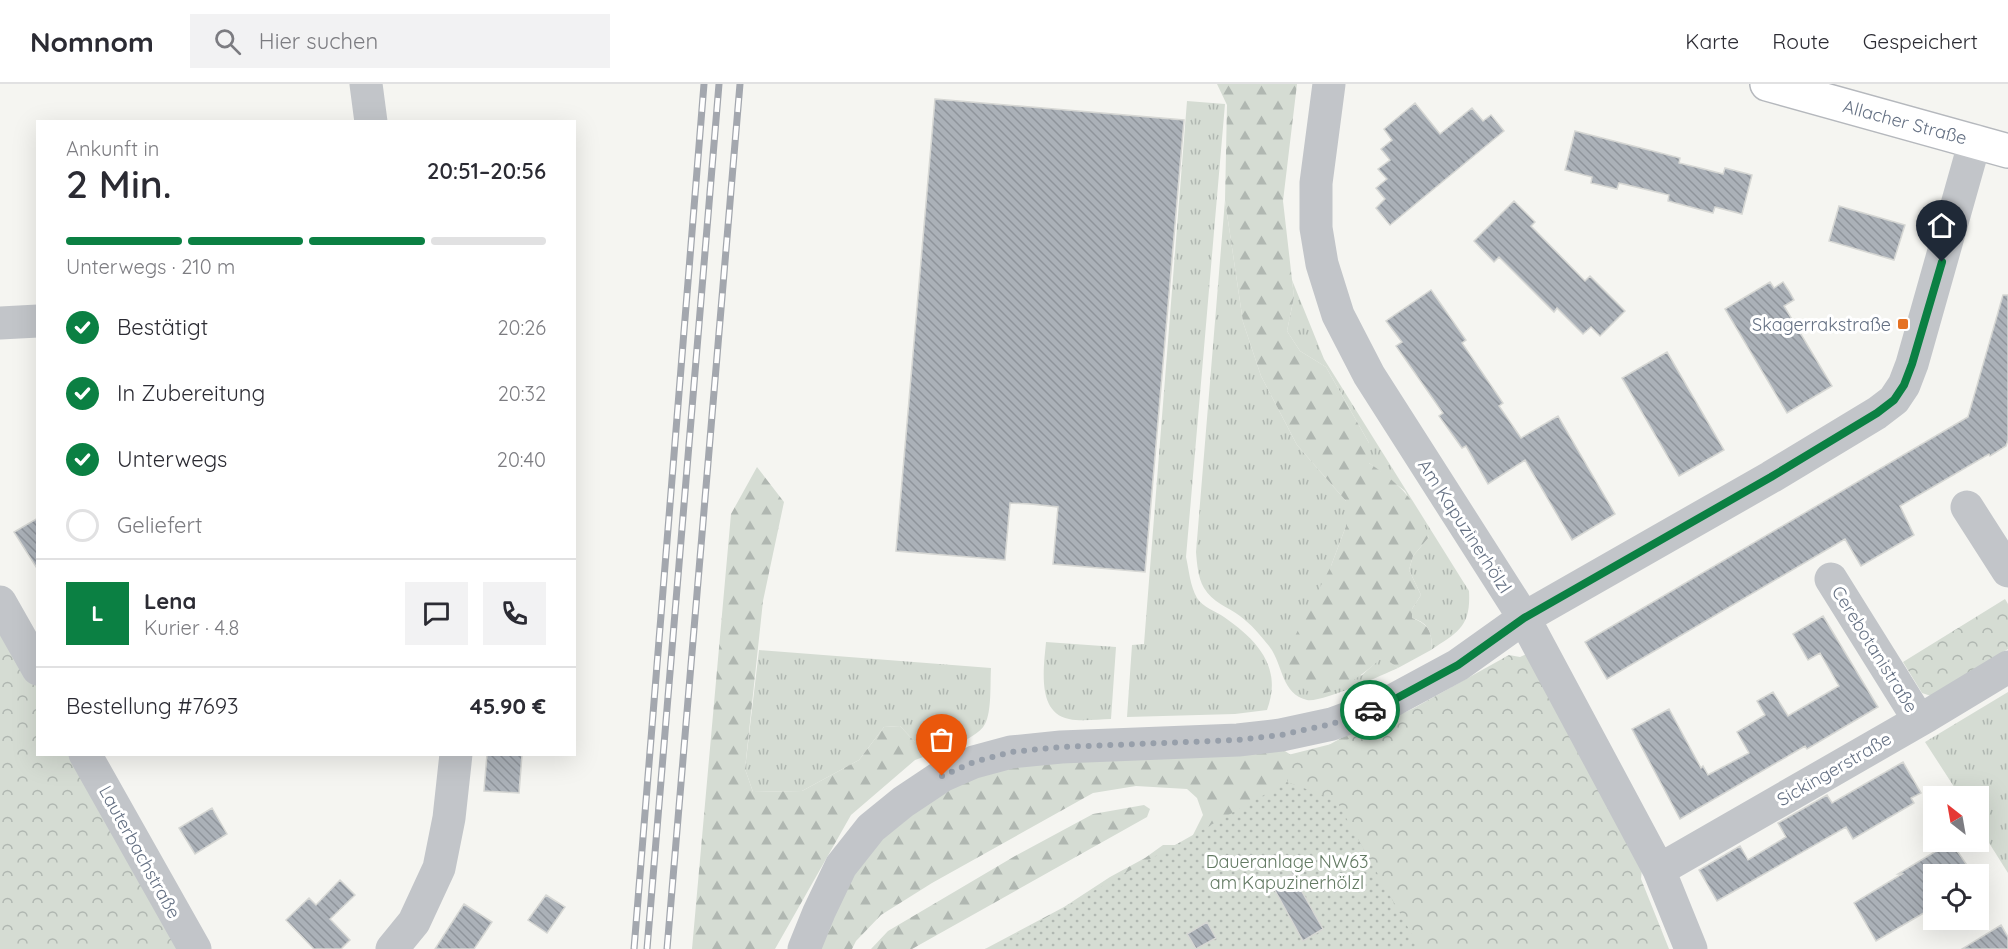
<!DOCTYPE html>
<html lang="de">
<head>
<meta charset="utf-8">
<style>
  :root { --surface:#fff; --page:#f2f2f3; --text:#2b2b33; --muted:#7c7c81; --line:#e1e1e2; --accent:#0b8043 }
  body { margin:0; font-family:Quicksand,sans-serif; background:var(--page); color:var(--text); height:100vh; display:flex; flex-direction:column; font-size:22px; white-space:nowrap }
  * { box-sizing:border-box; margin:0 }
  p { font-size:20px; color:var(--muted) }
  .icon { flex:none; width:33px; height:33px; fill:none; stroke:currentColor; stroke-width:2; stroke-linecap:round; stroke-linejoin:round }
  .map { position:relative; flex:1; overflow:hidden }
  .sheet { position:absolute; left:36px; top:36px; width:540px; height:636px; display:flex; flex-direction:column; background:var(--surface); border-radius:0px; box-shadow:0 6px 24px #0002 }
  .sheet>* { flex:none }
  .needle { width:39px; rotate:329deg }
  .tools { position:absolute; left:1923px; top:702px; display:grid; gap:12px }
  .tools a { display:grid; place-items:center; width:66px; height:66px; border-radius:0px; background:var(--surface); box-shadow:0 6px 24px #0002; font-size:30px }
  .pin { position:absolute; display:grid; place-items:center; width:51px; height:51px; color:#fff; margin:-62px -26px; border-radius:50% 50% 50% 0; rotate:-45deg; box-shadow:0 0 6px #0007 }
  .pin .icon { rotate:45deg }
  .courier { position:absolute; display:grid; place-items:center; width:60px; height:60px; margin:-30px; border:4px solid #0b8043; border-radius:50%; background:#fff; color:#222; box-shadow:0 2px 8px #0007 }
  .summary em { font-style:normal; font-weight:600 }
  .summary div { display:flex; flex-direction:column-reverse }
  .summary { display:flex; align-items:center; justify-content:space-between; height:102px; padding:0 30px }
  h1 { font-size:39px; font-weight:600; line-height:45px }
  .bar { display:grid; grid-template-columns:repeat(4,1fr); gap:9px 6px; align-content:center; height:72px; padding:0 30px }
  .bar i { height:8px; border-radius:4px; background:var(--line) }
  .bar .active { background:var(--accent) }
  .bar p { grid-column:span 4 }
  .line { display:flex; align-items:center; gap:15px; padding:0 30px; border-top:2px solid var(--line) }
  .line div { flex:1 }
  .round { display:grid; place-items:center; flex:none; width:63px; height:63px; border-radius:0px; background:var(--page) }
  ol { padding:0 30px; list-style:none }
  li { display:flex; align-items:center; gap:18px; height:66px }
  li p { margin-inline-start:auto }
  li .icon { padding:6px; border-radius:50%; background:var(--accent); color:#fff; stroke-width:4 }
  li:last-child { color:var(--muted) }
  li i { width:33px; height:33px; border:3px solid var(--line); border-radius:50% }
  header { display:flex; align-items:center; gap:36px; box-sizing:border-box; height:84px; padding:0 30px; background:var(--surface); border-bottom:2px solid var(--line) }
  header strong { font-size:28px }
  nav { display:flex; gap:33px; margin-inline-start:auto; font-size:21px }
  .search { width:420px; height:54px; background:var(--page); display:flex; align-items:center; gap:15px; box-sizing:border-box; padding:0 21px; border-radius:0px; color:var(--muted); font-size:22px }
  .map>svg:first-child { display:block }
  .grass { fill:url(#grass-tufts) }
  .forest { fill:url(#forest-firs) }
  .park { fill:url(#park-crowns) }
  .garden { fill:url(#garden-dots) }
  .building { fill:url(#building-back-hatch); stroke:#d6d7d4; stroke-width:1.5 }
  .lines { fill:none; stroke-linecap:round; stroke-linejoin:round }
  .major-casing { stroke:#b5b8bd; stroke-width:36 }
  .minor { stroke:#c2c5c9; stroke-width:33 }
  .major { stroke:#fff; stroke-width:33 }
  .rail-casing { stroke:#a3a7ae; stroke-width:7 }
  .rail { stroke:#fff; stroke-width:4.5; stroke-dasharray:14; stroke-linecap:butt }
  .done { stroke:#979faa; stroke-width:6; stroke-dasharray:0 10.8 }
  .route { stroke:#0b8043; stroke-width:8 }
  .poi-dot { fill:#e57122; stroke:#fff; stroke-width:2 }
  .labels { text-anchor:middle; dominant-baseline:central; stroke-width:6; stroke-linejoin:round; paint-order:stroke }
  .street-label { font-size:18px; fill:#647083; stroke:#fff }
  .poi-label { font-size:18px; fill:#647083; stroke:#fff; text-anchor:end }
  .park-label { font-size:18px; fill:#637a63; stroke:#fff }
</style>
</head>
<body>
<header>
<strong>Nomnom</strong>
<div class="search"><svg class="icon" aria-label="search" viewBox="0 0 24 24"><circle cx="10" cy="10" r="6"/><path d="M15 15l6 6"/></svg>Hier suchen</div>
<nav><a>Karte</a><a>Route</a><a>Gespeichert</a></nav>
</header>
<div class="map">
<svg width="2008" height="865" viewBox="0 0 2008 865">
  <defs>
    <pattern id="grass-tufts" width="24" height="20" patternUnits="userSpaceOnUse" patternTransform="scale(1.5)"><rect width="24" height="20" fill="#d5dcd3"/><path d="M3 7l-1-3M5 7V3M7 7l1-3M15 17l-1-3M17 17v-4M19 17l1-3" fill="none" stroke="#b0b7b1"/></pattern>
    <pattern id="forest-firs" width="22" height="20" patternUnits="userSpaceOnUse" patternTransform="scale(1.5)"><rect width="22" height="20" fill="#d5dcd3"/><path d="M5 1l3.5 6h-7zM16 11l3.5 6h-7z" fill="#b0b7b1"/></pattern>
    <pattern id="park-crowns" width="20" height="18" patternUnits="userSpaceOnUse" patternTransform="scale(1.5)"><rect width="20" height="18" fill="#d5dcd3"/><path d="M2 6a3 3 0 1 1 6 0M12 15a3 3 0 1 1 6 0" fill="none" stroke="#b0b7b1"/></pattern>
    <pattern id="garden-dots" width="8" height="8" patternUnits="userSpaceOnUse" patternTransform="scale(1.5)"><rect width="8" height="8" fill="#d5dcd3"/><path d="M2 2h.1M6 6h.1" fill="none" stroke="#b0b7b1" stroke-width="1.8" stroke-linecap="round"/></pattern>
    <pattern id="building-back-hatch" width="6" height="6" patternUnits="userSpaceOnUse" patternTransform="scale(1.5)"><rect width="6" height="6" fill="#abb1b8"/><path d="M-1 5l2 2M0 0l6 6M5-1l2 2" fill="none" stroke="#8f949b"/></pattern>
  </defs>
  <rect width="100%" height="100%" fill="#f5f5f1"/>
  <path class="grass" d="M1187 17 1225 20 1186 473C1189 486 1190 502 1197 514 1203 523 1215 527 1224 533 1257 556 1283 583 1267 626L1235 630 1127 633 1132 561 1144 560Z
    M1225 116 1243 238 1261 292 1297 361 1346 417V442L1331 482 1361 592 1383 572 1398 584C1382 591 1322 619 1307 616 1281 610 1283 580 1269 562 1261 552 1251 540 1240 532 1228 523 1212 518 1204 504 1198 494 1197 480 1196 468Z
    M1292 196 1324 275 1469 507C1471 543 1458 548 1431 566 1433 549 1429 539 1412 534V525L1421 511 1409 486 1413 472 1429 453 1405 407 1369 379V359L1326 283 1300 267 1287 247 1294 213Z
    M1046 558 1116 563 1111 635C1098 635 1082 638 1069 635 1036 629 1044 582 1046 558Z
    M759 566 991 584C990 599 992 627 985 640 976 657 933 669 915 676V658L900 642 884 643 859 676 802 707 753 708 745 685Z
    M2008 608V789L1979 743 1978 712H1960L1925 658Z"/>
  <path class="forest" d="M1217 0H1297L1283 117 1294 213 1287 247 1300 267 1326 283 1369 359V379C1401 401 1416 415 1429 453L1413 472 1409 486 1421 511 1412 525V534C1429 540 1433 549 1431 566L1398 584 1383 573C1366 587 1327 623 1303 604 1297 599 1292 586 1288 579L1294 554 1331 482 1346 442V417L1297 361 1261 292 1243 238 1225 116 1227 21Z
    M757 383 784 418 763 517 745 685 753 708 802 707 859 676 884 643 900 642 915 658V676L851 731 775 865H692L731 430Z
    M1387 628H1402L1416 632 1557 865H985L1064 823 1110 793 1145 774 1163 761H1175L1191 755 1203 731 1197 714 1187 705 1136 702 1093 709 932 799 881 831 856 857 852 865H816L824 837 870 765 957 695 1001 680 1282 665 1291 671 1320 666Z
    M1144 721 1150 725 1147 733 912 865H871L888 847 1015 772 1093 730Z"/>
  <path class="park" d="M2005 515 2008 520V565L1931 612 1922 609 1903 578Z
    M0 536 37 603 38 670 75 671 183 865H0Z
    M1537 565 1643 774 1641 795 1669 865H1420L1336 716 1287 698 1288 671 1347 656 1414 624 1509 571 1520 573Z"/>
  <path class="garden" d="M1287 698 1336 716 1420 865H990Z"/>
  <path class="building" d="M935 15 1184 36 1145 488 1053 480 1058 423 1031 420 1010 419 1005 476 896 467Z
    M1415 19 1440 50 1472 24 1483 37 1491 31 1504 47 1390 141 1376 124 1385 115 1376 104 1387 95 1378 85 1390 76 1381 65 1392 56 1384 45Z
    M1575 47 1680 74 1679 79 1700 84 1723 90 1725 84 1752 91 1742 130 1715 123 1713 129 1668 117 1669 111 1619 99 1617 105 1591 99 1592 93 1565 86Z
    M1514 117 1535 138 1531 142 1585 197 1590 192 1625 227 1600 252 1591 243 1583 250 1557 224 1554 228 1499 173 1494 178 1474 157Z
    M1839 122 1905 141 1894 176 1829 157Z
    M1770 198 1774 204 1783 198 1789 207 1794 216 1784 222 1832 302 1787 329 1725 225Z
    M1431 206 1466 256 1462 259 1503 319 1499 322 1521 354 1558 332 1615 430 1572 456 1525 376 1488 400 1466 362 1462 364 1439 332 1443 329 1396 262 1402 258 1386 237Z
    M2003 211H2008V356L2006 362 1990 372 1989 370 1900 422 1914 451 1861 482 1845 455 1607 595 1585 558 1968 333Z
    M1667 268 1724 366 1679 392 1622 294Z
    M38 434V486L14 448Z
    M1823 532 1878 623 1807 665 1805 662 1680 735 1632 645 1669 625 1701 684 1703 682 1708 691 1749 669 1737 648 1765 631 1757 617 1773 608 1788 632 1839 602 1820 569 1808 576 1793 550Z
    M487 670 522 671 519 709 484 707Z
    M1903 678 1921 709 1911 714 1914 719 1853 755 1846 743 1717 817 1699 786 1740 762 1748 776 1786 753 1778 739 1827 711 1832 719Z
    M212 724 227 750 195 770 179 744Z
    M1951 758 1973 790H1934V823L1876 857 1854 819 1902 790H1898Z
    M1292 790 1323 845 1303 857 1272 801Z
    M340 796 355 811 330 835 350 856 341 865H314L286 836 309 814 316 821Z
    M546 811 565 823 547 849 528 836Z
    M464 820 492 838 474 865H435Z
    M1207 838 1216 854 1196 865 1187 850Z
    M2001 841 2008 853V865H1962Z"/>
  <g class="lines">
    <defs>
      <path id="major" d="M1767 0 2008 67"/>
    </defs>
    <use href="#major" class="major-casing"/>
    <path class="minor" d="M366 0 371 38
      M1329 0 1316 99V144L1322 180 1338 231 1369 291 1524 534 1659 786 1691 865
      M0 239 38 237
      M1967 423 2008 487
      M1831 495 1919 636
      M0 518 38 585
      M85 670 195 865
      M1659 786 1927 632 2008 583
      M392 865 414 838 439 784 449 734 456 670
      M804 865 819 828 841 782 871 744 903 718 942 692 974 678 1011 668 1061 663 1238 656 1281 651 1332 640 1386 620 1458 581 1524 534 1771 393 1877 329 1894 316 1904 301 1912 280 1975 57"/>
    <use href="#major" class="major"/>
    <defs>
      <path id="rail" d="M634 865 704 0
        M647 865 719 0
        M667 865 740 0"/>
    </defs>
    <use href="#rail" class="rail-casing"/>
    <use href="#rail" class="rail"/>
  </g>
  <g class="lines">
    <path class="done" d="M942 692 974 678 1011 668 1061 663 1238 656 1281 651 1332 640 1370 626"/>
    <path class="route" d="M1370 626 1386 620 1458 581 1524 534 1771 393 1877 329 1894 316 1904 301 1912 280 1942 178"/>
  </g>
  <rect class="poi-dot" x="1897" y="234" width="12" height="12" rx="3"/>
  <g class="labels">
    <g class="street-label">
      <text transform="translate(1905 38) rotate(15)">Allacher Straße</text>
      <text transform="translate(1465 442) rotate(57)">Am Kapuzinerhölzl</text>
      <text transform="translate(1875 565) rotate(58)">Cerebotanistraße</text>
      <text transform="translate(1834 685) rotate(-30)">Sickingerstraße</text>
      <text transform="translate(140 768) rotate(61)">Lauterbachstraße</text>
    </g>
    <g class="poi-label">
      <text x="1891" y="240">Skagerrakstraße</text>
    </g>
    <g class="park-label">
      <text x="1287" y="777">Daueranlage NW63<tspan x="1287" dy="21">am Kapuzinerhölzl</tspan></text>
    </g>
  </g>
</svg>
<div class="tools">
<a><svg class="needle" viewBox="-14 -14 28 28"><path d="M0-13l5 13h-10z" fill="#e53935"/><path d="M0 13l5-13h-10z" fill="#7c7c81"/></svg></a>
<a><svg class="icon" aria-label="locate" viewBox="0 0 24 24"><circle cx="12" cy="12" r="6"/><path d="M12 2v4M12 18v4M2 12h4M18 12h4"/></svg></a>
</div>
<div class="pin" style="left:942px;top:692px;background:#ea580c"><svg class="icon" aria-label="bag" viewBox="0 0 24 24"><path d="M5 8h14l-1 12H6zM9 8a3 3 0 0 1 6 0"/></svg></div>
<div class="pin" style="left:1942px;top:178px;background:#1f2937"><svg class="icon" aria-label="home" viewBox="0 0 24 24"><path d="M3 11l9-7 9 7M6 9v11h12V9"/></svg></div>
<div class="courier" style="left:1370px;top:626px"><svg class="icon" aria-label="car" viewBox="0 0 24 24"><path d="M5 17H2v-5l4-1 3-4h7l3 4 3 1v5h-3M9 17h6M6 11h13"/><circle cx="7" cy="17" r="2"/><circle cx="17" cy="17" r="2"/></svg></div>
<section class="sheet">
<div class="summary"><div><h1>2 Min.</h1><p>Ankunft in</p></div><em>20:51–20:56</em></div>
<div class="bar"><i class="active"></i><i class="active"></i><i class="active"></i><i></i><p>Unterwegs · 210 m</p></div>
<ol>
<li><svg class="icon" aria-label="check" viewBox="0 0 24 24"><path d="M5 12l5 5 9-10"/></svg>Bestätigt<p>20:26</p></li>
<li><svg class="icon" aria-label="check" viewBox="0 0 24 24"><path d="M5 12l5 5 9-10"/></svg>In Zubereitung<p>20:32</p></li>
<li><svg class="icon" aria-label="check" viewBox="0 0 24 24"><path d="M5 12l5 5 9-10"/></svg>Unterwegs<p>20:40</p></li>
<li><i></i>Geliefert</li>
</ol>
<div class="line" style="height:108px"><b class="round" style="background:var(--accent);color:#fff">L</b><div><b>Lena</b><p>Kurier · 4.8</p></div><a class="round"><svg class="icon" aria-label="chat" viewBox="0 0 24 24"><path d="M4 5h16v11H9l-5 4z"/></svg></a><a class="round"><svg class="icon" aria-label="phone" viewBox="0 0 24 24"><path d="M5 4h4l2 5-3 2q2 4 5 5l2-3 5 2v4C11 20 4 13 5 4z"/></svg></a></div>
<div class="line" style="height:78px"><div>Bestellung #7693</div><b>45.90 €</b></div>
</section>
</div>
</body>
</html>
